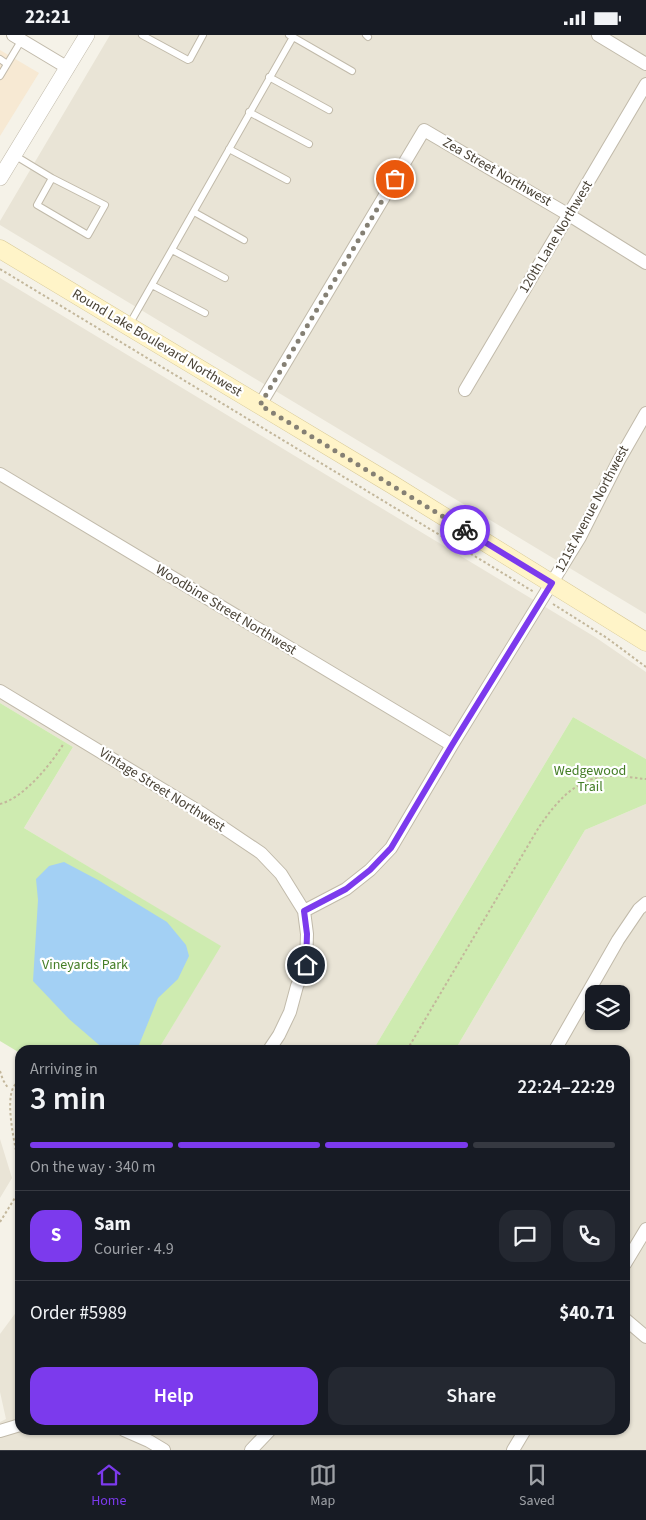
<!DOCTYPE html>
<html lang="en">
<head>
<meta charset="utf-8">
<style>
  :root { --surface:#171b24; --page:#242831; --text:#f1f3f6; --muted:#9ea1a6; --line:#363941; --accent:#7c3aed }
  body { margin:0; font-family:"Source Sans 3",sans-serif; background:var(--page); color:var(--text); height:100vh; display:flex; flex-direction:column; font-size:19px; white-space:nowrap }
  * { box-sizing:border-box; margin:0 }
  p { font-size:16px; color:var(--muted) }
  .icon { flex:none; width:28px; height:28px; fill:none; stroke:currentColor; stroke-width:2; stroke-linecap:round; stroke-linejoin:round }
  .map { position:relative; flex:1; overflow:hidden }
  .sheet { position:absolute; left:15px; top:1010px; width:615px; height:390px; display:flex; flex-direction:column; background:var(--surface); border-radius:15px; box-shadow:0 1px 4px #0004 }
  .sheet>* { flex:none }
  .controls { position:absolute; left:585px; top:950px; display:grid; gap:10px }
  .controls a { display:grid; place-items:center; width:45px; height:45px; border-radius:10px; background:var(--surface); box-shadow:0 1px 4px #0004; font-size:25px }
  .pin { position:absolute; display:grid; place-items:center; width:42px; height:42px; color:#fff; margin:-21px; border:2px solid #fff; border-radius:50%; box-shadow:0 1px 5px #0007 }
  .courier { position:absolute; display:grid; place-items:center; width:50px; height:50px; margin:-25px; border:4px solid #7c3aed; border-radius:50%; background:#fff; color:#222; box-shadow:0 1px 6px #0007 }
  .headline em { font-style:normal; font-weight:600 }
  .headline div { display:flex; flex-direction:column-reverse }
  .headline { display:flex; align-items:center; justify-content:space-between; height:85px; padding:0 15px }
  h1 { font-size:32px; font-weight:600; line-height:38px }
  .bar { display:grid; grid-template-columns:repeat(4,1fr); gap:8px 5px; align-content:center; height:60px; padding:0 15px }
  .bar i { height:6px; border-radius:4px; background:var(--line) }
  .bar .current { background:var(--accent) }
  .bar p { grid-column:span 4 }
  .line { display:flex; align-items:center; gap:12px; padding:0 15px; border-top:1px solid var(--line) }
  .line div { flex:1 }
  .round { display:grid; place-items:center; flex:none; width:52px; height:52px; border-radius:15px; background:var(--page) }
  .button { display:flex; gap:10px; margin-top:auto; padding:10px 15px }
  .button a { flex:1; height:58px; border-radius:15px; background:var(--accent); color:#fff; font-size:20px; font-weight:600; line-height:58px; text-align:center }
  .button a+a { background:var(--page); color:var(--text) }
  .status { display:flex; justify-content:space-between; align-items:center; height:35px; padding:0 25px; background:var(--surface); direction:ltr }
  .status svg { height:14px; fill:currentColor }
  .tab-bar { display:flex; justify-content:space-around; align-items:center; height:70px; border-top:1px solid var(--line); background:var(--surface); font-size:14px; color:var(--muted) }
  .tab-bar a { display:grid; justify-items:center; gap:2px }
  .tab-bar .current { color:var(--accent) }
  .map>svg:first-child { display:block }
  .residential { fill:#e9e4d6; fill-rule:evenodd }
  .commercial { fill:#f7e9d3 }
  .green { fill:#ceebb0 }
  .water { fill:#a3d0f4 }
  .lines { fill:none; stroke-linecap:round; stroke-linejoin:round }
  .service-casing { stroke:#c1baaa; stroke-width:8 }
  .minor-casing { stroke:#c1baaa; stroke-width:14 }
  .tertiary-casing { stroke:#c1baaa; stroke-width:16 }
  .secondary-casing { stroke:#d7c896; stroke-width:19 }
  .path { stroke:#c3b79b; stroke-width:2; stroke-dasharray:2.5 2.5; stroke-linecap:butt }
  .service { stroke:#fff; stroke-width:6 }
  .minor { stroke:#fff; stroke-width:12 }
  .tertiary { stroke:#fff; stroke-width:15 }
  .secondary { stroke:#fff4c8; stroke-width:18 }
  .done { stroke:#858074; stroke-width:5; stroke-dasharray:0 9 }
  .route { stroke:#7c3aed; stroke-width:6 }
  .labels { text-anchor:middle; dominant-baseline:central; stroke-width:4.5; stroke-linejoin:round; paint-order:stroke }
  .street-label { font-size:14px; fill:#494236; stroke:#fff }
  .park-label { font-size:14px; fill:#447e26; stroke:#fff }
</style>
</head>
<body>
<div class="status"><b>22:21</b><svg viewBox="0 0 49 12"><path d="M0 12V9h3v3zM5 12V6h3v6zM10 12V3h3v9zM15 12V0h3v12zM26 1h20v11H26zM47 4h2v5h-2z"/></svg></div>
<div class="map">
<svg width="646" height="1415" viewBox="0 0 646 1415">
  <rect width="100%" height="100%" fill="#f5f2e8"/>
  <path class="residential" d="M110 0H646V579L0 190V186Z
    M0 243 595 602 646 637V724L573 682 373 1015H158L220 911 24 793 73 712 0 668Z
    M646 769V1415H0V1387L6 1384 0 1357V1299L20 1272V1395H625V1015H455L585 795ZM594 959H621V986H594Z
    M0 1104 12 1143 0 1163Z"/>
  <path class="commercial" d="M0 15 39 38 0 101Z"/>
  <path class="green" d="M0 668 73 712 24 793 221 911 158 1015H20V1018L0 1006Z
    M573 682 646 724V769L585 795 455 1015H373Z"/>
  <path class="water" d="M64 827 98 845 167 887 186 910 189 921 178 944 158 963 137 1015H105L69 984 33 946 38 865 36 844 49 831Z"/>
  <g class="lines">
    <defs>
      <path id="service" d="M142 0 188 25 190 24 203 0
        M366 0 368 2
        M293 2 352 36
        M0 24 7 29
        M0 41 21 6
        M269 42 329 75
        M249 77 309 109
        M229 114 287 145
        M14 120 52 143 105 170 88 200 37 170 52 143
        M194 177 244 205
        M172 215 225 243
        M152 250 205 278
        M129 290 293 2 289 0"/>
      <path id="minor" d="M13 0 68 33
        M598 0 646 29
        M465 355 646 49
        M260 370 424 95 569 180 646 228
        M0 439 452 710
        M0 656 203 779 261 818 281 839 304 876
        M269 1015 279 1000 290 977 297 951 306 930 307 899 304 876 346 854 370 835 391 813 452 710 580 502 619 425 646 378
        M555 1015 618 905 639 874 646 868
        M625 1229 646 1194
        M625 1284 646 1302
        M124 1395 149 1406 164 1415
        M0 1396 20 1390
        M251 1415 270 1395
        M513 1415 525 1395"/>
      <path id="tertiary" d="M0 143 87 0"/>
      <path id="secondary" d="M0 214 393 450 646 607"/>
    </defs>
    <use href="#service" class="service-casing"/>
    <use href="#minor" class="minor-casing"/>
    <use href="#tertiary" class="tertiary-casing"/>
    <use href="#secondary" class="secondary-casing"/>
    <path class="path" d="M0 234 534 557
      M553 569 607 603 646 632
      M0 769C24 763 52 728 64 708
      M407 1015 539 792C555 769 573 746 602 742 617 739 632 743 646 744
      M0 1036 3 1045 8 1053
      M20 1047C0 1051 16 1115 20 1134
      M0 1187 18 1158 20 1149"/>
    <use href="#service" class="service"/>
    <use href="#minor" class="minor"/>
    <use href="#tertiary" class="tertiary"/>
    <use href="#secondary" class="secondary"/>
  </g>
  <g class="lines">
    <path class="done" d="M395 144 260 370 465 495"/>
    <path class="route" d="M306 930 307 899 304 876 346 854 370 835 391 813 452 710 552 548 465 495"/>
  </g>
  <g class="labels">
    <g class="street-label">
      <text transform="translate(497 137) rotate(30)">Zea Street Northwest</text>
      <text transform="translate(556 202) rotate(-59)">120th Lane Northwest</text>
      <text transform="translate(157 308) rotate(31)">Round Lake Boulevard Northwest</text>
      <text transform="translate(592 474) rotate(-62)">121st Avenue Northwest</text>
      <text transform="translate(226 575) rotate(31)">Woodbine Street Northwest</text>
      <text transform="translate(162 755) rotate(32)">Vintage Street Northwest</text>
    </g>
    <g class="park-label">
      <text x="590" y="736">Wedgewood<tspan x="590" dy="16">Trail</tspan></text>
      <text x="85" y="930">Vineyards Park</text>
    </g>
  </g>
</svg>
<div class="controls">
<a><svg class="icon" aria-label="layers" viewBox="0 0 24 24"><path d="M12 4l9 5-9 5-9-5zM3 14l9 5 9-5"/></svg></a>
</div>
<div class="pin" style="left:395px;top:144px;background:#ea580c"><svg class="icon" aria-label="bag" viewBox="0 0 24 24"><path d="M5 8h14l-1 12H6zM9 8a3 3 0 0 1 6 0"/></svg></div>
<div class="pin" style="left:306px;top:930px;background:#1f2937"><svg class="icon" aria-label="home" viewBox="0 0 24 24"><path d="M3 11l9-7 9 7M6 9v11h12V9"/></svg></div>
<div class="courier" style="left:465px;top:495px"><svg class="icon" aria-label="bike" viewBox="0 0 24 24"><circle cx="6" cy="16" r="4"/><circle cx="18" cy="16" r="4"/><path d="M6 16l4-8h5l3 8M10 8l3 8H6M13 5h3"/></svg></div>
<section class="sheet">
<div class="headline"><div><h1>3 min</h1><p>Arriving in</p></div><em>22:24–22:29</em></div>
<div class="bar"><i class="current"></i><i class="current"></i><i class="current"></i><i></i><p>On the way · 340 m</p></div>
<div class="line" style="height:90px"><b class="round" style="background:var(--accent);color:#fff">S</b><div><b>Sam</b><p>Courier · 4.9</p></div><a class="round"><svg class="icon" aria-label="chat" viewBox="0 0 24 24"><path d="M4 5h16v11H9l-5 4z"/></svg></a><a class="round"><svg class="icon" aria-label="phone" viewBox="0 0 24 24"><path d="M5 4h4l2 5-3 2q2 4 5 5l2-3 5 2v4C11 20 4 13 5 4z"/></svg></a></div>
<div class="line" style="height:65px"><div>Order #5989</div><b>$40.71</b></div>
<div class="button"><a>Help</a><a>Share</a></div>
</section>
</div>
<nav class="tab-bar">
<a class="current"><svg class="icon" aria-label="home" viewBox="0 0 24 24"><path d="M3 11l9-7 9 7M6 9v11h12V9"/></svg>Home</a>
<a><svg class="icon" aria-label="map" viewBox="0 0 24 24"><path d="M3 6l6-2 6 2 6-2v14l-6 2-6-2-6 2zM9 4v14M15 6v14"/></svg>Map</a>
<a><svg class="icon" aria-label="saved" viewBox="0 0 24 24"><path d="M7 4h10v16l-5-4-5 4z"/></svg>Saved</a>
</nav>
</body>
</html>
